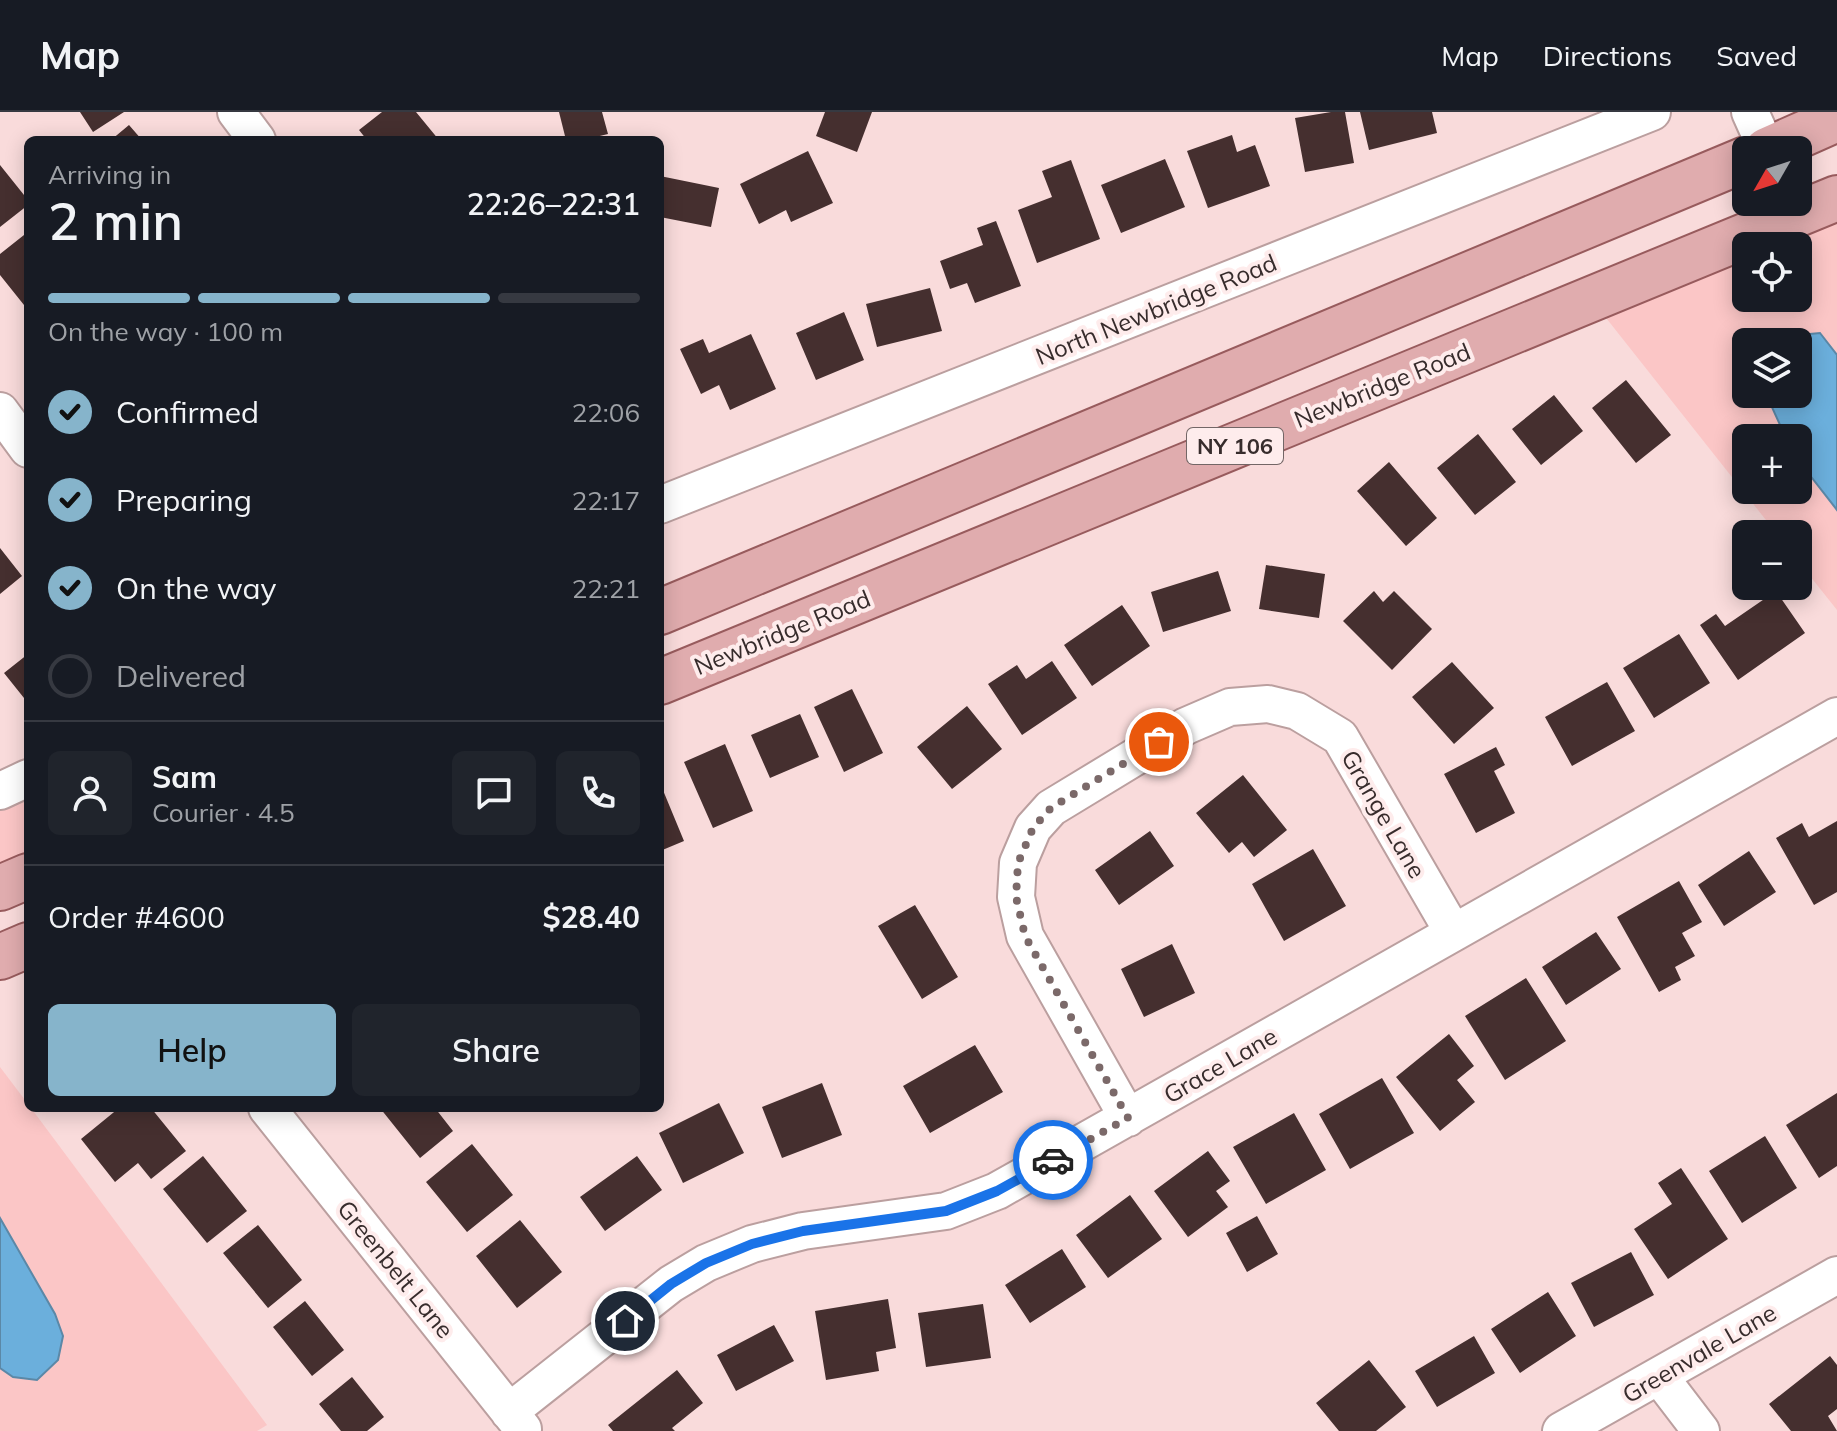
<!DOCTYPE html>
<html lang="en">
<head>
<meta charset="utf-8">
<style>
  :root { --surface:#171b24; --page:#20242c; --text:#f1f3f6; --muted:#9ea1a6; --line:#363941; --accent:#86b4cb }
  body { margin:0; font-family:Mulish,sans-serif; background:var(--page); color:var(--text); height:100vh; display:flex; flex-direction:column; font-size:30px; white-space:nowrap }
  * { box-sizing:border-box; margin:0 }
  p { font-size:26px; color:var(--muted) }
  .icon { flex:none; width:44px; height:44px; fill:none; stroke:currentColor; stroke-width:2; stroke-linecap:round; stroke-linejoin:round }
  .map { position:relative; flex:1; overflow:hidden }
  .sheet { position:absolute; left:24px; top:24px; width:640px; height:976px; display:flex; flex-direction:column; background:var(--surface); border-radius:12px; box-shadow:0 4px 20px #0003 }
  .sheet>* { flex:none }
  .needle { width:52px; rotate:231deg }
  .fabs { position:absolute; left:1732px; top:24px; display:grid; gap:16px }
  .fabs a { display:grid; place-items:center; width:80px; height:80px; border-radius:12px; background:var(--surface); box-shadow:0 4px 20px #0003; font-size:40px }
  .pin { position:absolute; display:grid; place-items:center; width:68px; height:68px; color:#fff; margin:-34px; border:4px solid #fff; border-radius:50%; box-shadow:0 2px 8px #0007 }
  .courier { position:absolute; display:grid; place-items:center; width:80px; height:80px; margin:-40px; border:6px solid #1a73e8; border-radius:50%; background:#fff; color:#222; box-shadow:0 2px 10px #0007 }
  .summary em { font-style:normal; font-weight:600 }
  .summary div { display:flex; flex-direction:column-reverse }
  .summary { display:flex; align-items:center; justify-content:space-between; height:136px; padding:0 24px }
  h1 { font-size:52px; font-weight:600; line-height:60px }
  .bar { display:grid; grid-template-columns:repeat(4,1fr); gap:12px 8px; align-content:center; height:96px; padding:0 24px }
  .bar i { height:10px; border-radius:6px; background:var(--line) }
  .bar .on { background:var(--accent) }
  .bar p { grid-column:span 4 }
  .line { display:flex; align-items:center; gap:20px; padding:0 24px; border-top:2px solid var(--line) }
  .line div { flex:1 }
  .round { display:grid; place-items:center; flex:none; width:84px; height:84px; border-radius:12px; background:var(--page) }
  ol { padding:0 24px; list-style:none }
  li { display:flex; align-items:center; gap:24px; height:88px }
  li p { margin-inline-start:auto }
  li .icon { padding:8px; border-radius:50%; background:var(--accent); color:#111; stroke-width:4 }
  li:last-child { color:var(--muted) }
  li i { width:44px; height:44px; border:4px solid var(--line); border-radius:50% }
  .button { display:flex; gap:16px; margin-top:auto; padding:16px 24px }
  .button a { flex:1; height:92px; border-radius:12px; background:var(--accent); color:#111; font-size:32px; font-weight:600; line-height:92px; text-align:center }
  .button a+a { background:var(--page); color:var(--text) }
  header { display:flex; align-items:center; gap:48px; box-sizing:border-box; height:112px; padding:0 40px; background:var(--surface); border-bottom:2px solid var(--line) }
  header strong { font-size:38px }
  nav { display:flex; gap:44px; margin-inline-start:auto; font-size:28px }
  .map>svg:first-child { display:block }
  .green { fill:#fbc6c6; fill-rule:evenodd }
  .water { fill:#6bafdc; stroke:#5b88a7; stroke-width:2 }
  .building { fill:#452f2f }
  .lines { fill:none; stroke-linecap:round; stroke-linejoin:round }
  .street-casing { stroke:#bb9f9f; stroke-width:40 }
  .primary-casing { stroke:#985b5d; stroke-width:48 }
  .street { stroke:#fff; stroke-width:36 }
  .primary { stroke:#e0acae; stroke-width:44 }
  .done { stroke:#7b6969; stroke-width:8; stroke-dasharray:0 14.4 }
  .route { stroke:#1a73e8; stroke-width:10 }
  .labels { text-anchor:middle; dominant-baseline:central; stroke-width:8; stroke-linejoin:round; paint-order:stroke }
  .shield { fill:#feecec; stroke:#736666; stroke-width:2 }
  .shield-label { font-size:22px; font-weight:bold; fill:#372c2c }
  .street-label { font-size:24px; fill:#372c2c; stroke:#feecec }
</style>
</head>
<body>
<header>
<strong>Map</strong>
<nav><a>Map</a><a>Directions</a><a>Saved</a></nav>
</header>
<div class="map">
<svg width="1837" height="1319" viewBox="0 0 1837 1319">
  <rect width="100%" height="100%" fill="#f9dbdb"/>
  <path class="green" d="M1837 96V498L1798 449V422H1777L1599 197 1746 135V186H1798V134H1747ZM1746 230H1798V282H1746ZM1746 326H1798V378H1746Z
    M28 677V751L0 763V689Z
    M0 955 28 992V996H31L267 1313 257 1319H0Z"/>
  <path class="water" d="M1820 221 1837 243V398L1798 348V326H1786L1766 282H1798V230H1782L1788 224Z
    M0 1106 55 1202 63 1224 58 1248 37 1268 13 1265 0 1256Z"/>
  <path class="building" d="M80 0H124L93 20Z
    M382 0H416L439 28H367L359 18Z
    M559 0H602L608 22 583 28H566Z
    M825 0H872L857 40 816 24Z
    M1331 0H1345L1354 51 1305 60 1295 6Z
    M1360 0H1432L1437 21 1369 38Z
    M129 13 142 28H111Z
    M1232 23 1237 40 1255 33 1270 74 1208 96 1187 39Z
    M808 39 833 91 791 110 786 98 759 112 740 72Z
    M1165 47 1185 95 1121 121 1101 73Z
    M1071 48 1100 127 1037 151 1018 98 1052 85 1042 59Z
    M0 53 28 88V93L0 115Z
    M660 64 719 76 711 115 660 105Z
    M996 109 1021 174 975 191 967 171 950 177 940 149 983 133 977 116Z
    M24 123 28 127V198L0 163V142Z
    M930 176 942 219 877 235 866 192Z
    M844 200 864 248 816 268 796 221Z
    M751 222 776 277 730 298 719 273 701 282 680 237 703 227 709 241Z
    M1626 268 1671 323 1636 351 1592 296Z
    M1554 283 1583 319 1541 353 1512 317Z
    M1478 322 1516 370 1475 403 1437 356Z
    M1389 350 1437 406 1406 434 1357 379Z
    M0 436 22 464 0 482Z
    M1266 453 1325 462 1319 506 1259 497Z
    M1218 459 1231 499 1163 520 1151 480Z
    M1374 479 1383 490 1394 479 1432 517 1392 558 1343 509Z
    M1776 479 1805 521 1738 568 1700 513 1716 502 1725 514Z
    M1122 493 1150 534 1092 574 1064 533Z
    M1679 522 1710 571 1654 606 1623 556Z
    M28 542V591L4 561Z
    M1052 549 1077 586 1022 623 988 572 1017 553 1026 567Z
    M1452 550 1494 596 1454 632 1412 585Z
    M1607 570 1635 619 1572 654 1545 605Z
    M852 577 883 641 844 660 814 595Z
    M967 594 1002 637 952 677 917 635Z
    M800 602 819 645 770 666 751 623Z
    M725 632 753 699 713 716 684 650Z
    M1496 635 1505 653 1494 659 1515 701 1476 721 1444 662Z
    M1243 663 1287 718 1254 745 1242 730 1229 741 1196 701Z
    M660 671 684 729 660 739Z
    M1837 709V780L1814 793 1776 726 1802 711 1809 725Z
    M1150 719 1174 754 1119 793 1095 758Z
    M1313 737 1346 794 1284 829 1252 772Z
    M1749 739 1776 780 1724 814 1698 773Z
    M1679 769 1702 810 1682 821 1695 844 1675 855 1681 868 1659 880 1617 805Z
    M915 793 958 865 922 887 878 814Z
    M1596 820 1621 857 1566 893 1542 855Z
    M1172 832 1195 881 1144 905 1121 857Z
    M1526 866 1566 929 1505 968 1465 904Z
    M1449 922 1474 954 1457 968 1475 990 1440 1019 1396 965Z
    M975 933 1003 980 930 1021 903 974Z
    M1382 966 1414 1021 1350 1057 1319 1002Z
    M822 971 842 1023 782 1046 762 995Z
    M1837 981V1054L1819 1066 1786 1013Z
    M719 991 744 1041 683 1071 659 1021Z
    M119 996H151L186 1039 151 1067 138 1051 115 1070 81 1027Z
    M380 996H435L453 1019 420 1046Z
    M1294 1001 1326 1058 1266 1092 1233 1035Z
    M1765 1024 1797 1076 1742 1111 1709 1059Z
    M472 1032 513 1083 467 1120 426 1070Z
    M1208 1039 1230 1069 1216 1079 1228 1095 1188 1125 1154 1079Z
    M203 1044 247 1099 207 1131 163 1077Z
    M637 1044 662 1078 605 1119 580 1085Z
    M1681 1056 1728 1127 1668 1167 1634 1117 1672 1092 1658 1071Z
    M1130 1083 1162 1127 1108 1166 1076 1123Z
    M1257 1104 1278 1142 1247 1160 1226 1121Z
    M520 1108 562 1160 517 1196 476 1144Z
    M258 1113 302 1168 268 1196 223 1141Z
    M1062 1137 1086 1175 1030 1211 1005 1173Z
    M1631 1140 1654 1183 1594 1215 1571 1171Z
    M1548 1180 1576 1224 1520 1261 1491 1217Z
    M888 1187 896 1236 876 1240 879 1259 826 1268 815 1199Z
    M305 1189 344 1238 312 1264 273 1215Z
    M983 1192 991 1246 926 1255 918 1201Z
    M774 1213 794 1249 736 1279 717 1243Z
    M1474 1224 1495 1261 1437 1295 1415 1259Z
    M1830 1244 1837 1253V1297L1828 1304 1837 1319H1791L1769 1292Z
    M1369 1248 1406 1295 1376 1319H1339L1316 1291Z
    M677 1258 703 1291 672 1316 675 1319H613L608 1313Z
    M352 1265 384 1305 367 1319H341L319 1292Z"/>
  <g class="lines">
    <defs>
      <path id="street" d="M236 0 257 28
        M1750 0 1767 38
        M0 299 28 337
        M660 393 1652 0
        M0 679 28 666
        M267 996 523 1317
        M1128 1006 1025 824 1016 785 1018 751 1033 716 1051 696 1186 614 1230 595 1268 592 1297 599 1340 625 1453 820
        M1659 1264 1701 1319
        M509 1300 671 1172 706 1151 752 1132 803 1119 946 1099 997 1079 1837 604
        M1561 1319 1837 1163"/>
      <path id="primary" d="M1767 38 1837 7
        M660 500 1746 47
        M660 570 1837 86
        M0 776 28 764
        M0 845 28 833"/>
    </defs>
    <use href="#street" class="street-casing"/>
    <use href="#primary" class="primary-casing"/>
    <use href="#street" class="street"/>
    <use href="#primary" class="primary"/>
  </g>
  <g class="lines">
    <path class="done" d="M1053 1048 1128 1006 1025 824 1016 785 1018 751 1033 716 1051 696 1159 630"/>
    <path class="route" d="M625 1209 671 1172 706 1151 752 1132 803 1119 946 1099 997 1079 1053 1048"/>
  </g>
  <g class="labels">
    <rect class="shield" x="1187" y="316" width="96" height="36" rx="6"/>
    <g class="shield-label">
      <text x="1235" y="334">NY 106</text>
    </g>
    <g class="street-label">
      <text transform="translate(1156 197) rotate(-22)">North Newbridge Road</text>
      <text transform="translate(1382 273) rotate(-22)">Newbridge Road</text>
      <text transform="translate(782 520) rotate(-22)">Newbridge Road</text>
      <text transform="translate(1384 702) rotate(60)">Grange Lane</text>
      <text transform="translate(1220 953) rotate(-30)">Grace Lane</text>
      <text transform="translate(396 1157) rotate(51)">Greenbelt Lane</text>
      <text transform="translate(1699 1241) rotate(-30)">Greenvale Lane</text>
    </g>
  </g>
</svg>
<div class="fabs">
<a><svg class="needle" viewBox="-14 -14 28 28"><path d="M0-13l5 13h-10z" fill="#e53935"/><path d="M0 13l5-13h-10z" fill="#9ea1a6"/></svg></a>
<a><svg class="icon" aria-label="locate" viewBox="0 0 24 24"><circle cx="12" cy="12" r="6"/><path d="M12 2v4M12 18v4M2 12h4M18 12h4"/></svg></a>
<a><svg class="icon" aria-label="layers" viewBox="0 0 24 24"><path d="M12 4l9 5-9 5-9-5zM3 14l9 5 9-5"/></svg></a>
<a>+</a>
<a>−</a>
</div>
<div class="pin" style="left:1159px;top:630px;background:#ea580c"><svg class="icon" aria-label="bag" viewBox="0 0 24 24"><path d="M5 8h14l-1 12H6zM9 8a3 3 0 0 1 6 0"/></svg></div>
<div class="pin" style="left:625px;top:1209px;background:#1f2937"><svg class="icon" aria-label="home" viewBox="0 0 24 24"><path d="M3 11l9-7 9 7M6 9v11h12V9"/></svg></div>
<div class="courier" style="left:1053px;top:1048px"><svg class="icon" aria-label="car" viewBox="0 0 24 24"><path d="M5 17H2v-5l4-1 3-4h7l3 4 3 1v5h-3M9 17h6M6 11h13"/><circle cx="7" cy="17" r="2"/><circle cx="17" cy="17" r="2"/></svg></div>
<section class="sheet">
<div class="summary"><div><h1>2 min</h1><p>Arriving in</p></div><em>22:26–22:31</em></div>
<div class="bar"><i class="on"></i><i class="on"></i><i class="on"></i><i></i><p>On the way · 100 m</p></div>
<ol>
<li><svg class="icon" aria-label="check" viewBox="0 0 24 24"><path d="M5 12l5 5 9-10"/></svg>Confirmed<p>22:06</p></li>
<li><svg class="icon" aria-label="check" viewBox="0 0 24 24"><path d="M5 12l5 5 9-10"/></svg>Preparing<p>22:17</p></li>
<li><svg class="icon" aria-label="check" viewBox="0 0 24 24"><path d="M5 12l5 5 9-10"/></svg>On the way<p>22:21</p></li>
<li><i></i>Delivered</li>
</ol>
<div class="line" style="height:144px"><a class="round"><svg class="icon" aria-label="person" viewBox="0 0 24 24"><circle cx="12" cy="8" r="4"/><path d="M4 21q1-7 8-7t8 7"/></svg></a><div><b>Sam</b><p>Courier · 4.5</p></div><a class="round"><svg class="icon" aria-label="chat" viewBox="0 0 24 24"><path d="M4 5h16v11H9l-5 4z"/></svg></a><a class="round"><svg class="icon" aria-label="phone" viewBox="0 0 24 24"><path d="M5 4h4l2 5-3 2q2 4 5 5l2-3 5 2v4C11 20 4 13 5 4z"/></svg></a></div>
<div class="line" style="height:104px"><div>Order #4600</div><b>$28.40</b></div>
<div class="button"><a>Help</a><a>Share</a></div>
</section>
</div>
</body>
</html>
